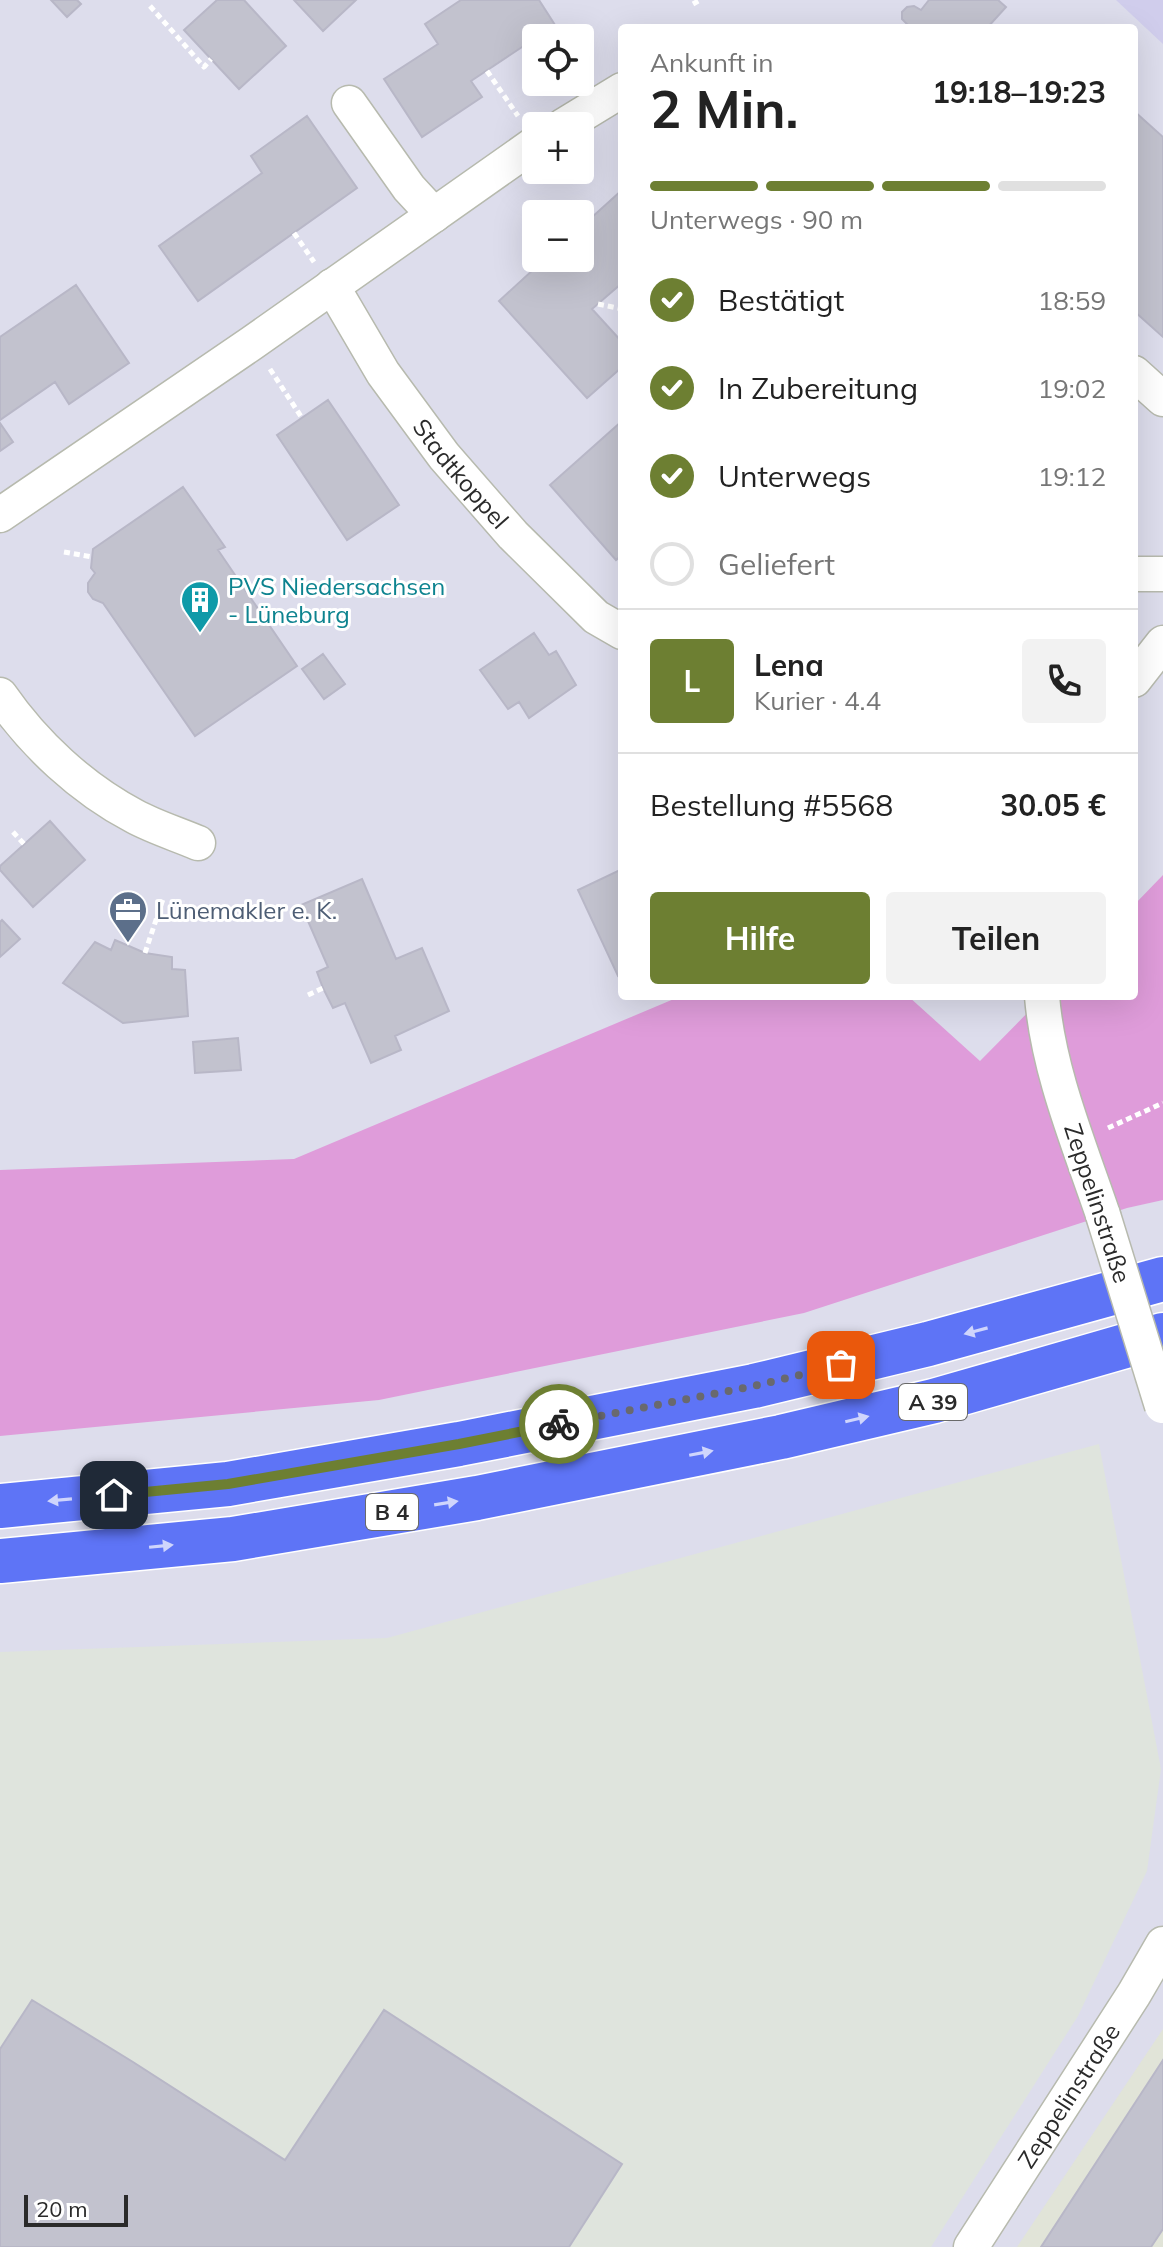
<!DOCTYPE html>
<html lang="de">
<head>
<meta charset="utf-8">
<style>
  :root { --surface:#fff; --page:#f2f2f2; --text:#222; --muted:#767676; --line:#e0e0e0; --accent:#6d7f32 }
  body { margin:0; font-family:Mulish,sans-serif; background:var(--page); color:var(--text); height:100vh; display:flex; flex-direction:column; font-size:30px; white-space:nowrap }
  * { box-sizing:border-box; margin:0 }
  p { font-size:26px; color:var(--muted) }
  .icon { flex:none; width:44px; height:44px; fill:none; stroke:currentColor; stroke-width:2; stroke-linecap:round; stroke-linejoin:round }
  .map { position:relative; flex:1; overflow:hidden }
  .sheet { position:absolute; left:618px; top:24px; width:520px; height:976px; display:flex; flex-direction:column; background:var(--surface); border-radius:8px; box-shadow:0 8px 32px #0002 }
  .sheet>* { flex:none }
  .buttons { position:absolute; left:522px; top:24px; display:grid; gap:16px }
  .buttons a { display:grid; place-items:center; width:72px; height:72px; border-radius:8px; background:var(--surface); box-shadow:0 8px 32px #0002; font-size:40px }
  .scale { position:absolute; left:24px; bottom:20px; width:104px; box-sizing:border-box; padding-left:8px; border:4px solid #2a2a2a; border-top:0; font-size:22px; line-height:28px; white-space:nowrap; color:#2a2a2a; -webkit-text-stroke:6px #fff; paint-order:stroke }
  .pin { position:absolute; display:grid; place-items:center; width:68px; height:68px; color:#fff; margin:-34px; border-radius:16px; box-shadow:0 4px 12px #0006 }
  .courier { position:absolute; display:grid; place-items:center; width:80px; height:80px; margin:-40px; border:6px solid #6d7f32; border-radius:50%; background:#fff; color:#222; box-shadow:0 2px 10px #0007 }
  .overview em { font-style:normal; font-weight:700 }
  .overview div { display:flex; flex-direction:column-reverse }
  .overview { display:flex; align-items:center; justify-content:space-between; height:136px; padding:0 32px }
  h1 { font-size:52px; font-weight:700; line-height:60px }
  .bar { display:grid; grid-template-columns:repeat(4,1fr); gap:12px 8px; align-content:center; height:96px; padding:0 32px }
  .bar i { height:10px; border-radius:6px; background:var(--line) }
  .bar .selected { background:var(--accent) }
  .bar p { grid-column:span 4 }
  .line { display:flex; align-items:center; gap:20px; padding:0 32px; border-top:2px solid var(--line) }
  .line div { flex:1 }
  .round { display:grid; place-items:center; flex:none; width:84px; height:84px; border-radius:8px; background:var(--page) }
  ol { padding:0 32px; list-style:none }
  li { display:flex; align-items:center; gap:24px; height:88px }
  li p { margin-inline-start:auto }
  li .icon { padding:8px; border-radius:50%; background:var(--accent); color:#fff; stroke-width:4 }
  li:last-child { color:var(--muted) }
  li i { width:44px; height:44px; border:4px solid var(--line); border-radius:50% }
  .primary-button { display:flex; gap:16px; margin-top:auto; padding:16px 32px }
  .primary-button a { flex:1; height:92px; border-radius:8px; background:var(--accent); color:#fff; font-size:32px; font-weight:700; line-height:92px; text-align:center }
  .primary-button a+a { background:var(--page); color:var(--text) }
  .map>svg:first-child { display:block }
  .industrial { fill:#dfe4dd }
  .education { fill:#d0cdec }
  .airport { fill:#e1e4d8 }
  .green { fill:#df9cda }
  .building { fill:#c2c2ce; stroke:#b8b7c7; stroke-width:2 }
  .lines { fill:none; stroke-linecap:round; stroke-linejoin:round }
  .minor-casing { stroke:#b7baae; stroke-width:37 }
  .highway-casing { stroke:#fff; stroke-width:47 }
  .path { stroke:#fff; stroke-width:5; stroke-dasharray:6 4; stroke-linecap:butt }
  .minor { stroke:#fff; stroke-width:34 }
  .highway { stroke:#5e74f6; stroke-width:44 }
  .minor-bridge-casing { stroke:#b7baae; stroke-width:37; stroke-linecap:butt }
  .minor-bridge { stroke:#fff; stroke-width:34 }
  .oneway { fill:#cfd5fc }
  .done { stroke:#69696e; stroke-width:8; stroke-dasharray:0 14.4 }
  .route { stroke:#6d7f32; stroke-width:10 }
  .labels { text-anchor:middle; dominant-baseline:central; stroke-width:6; stroke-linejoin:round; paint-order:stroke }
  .shield { fill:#fff; stroke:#6a6a6a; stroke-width:2 }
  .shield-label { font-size:22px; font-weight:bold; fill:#2a2a2a }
  .street-label { font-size:24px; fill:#2a2a2a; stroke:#fff }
  .culture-label { font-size:24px; fill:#0d838f; stroke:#fff; text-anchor:start }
  .service-label { font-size:24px; fill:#4e5e75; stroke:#fff; text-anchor:start }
</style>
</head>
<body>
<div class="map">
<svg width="1163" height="2247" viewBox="0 0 1163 2247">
  <rect width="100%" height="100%" fill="#ddddec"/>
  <path class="industrial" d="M1099 1444 1161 1769 1147 1871 1078 2016 931 2247H0V1652L387 1638Z"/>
  <path class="education" d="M1116 0H1163V44Z"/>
  <path class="airport" d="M1163 2029V2247H1017Z"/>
  <path class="green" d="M1163 875V1200L1127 1208 804 1313 379 1400 0 1436V1170L294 1159 681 996H908L980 1061 1044 996H1134V905Z"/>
  <path class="building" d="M51 0H77L81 4 67 17Z
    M217 0H244L286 46 239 89 184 30Z
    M294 0H356L323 31Z
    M461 0H539L555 25 471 81 482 97 422 137 384 79 438 44 425 24Z
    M929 0H998L1006 7 987 28H905L908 25 902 19V12L907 7 914 6 921 10Z
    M1134 111 1163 137V337L1134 311Z
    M307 116 357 188 198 301 159 246 262 173 251 156Z
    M622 190V283L592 309 622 342V367L587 398 499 301 546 258H580V228Z
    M76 285 129 363 69 404 55 382 0 420V337Z
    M328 400 399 505 347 540 277 435Z
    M622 421V555L616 560 550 485Z
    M0 423 13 442 0 451Z
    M183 487 225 547 218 550 297 666 195 736 103 603 93 599 88 592V583L95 573 91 568 93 549Z
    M534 633 549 655 556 651 576 685 529 718 519 702 508 709 480 670Z
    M323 654 345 684 324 699 302 669Z
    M50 821 85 860 33 907 0 870V866Z
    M622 869V974L618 976 578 890Z
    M362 879 396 959 422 948 449 1011 395 1036 401 1050 371 1063 345 1003 333 1008 323 988 317 972 328 967 301 905Z
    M2 920 20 939 0 957V922Z
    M115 940 145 953 172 957V969L185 970 188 1016 123 1023 63 983 95 942 111 950Z
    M238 1038 241 1070 195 1073 193 1042Z
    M32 2000 133 2062 285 2160 384 2010 622 2164 569 2247H0V2049Z
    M1163 2060V2229L1151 2247H1041Z"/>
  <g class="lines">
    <defs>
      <g id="minor">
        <path d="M349 103 409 188 434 215"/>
        <path d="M563 126 622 90"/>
        <path id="s1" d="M332 286 383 373 444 456 513 535 596 617 622 632"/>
        <path d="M1134 373 1163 399"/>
        <path d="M0 515 252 343 536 143"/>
        <path d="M1134 574H1163"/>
        <path d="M1134 680 1163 643"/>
        <path d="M0 695C34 744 81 788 134 816 154 827 177 834 198 843"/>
        <path d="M1042 996C1048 1071 1079 1144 1103 1215"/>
        <path id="s2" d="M971 2247 1134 1994 1163 1944"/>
      </g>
      <path id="highway" d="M0 1506 228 1484 459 1444 754 1386 928 1344 1163 1279
        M0 1561 233 1539 477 1498 781 1437 934 1401 1163 1335"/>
    </defs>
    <use href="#minor" class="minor-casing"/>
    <use href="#highway" class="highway-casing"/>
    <path class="path" d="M693 4 700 0
      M150 6 204 67 211 59
      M487 71 518 116
      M294 233 314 262
      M598 304 622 309
      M270 369 302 418
      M64 552 92 557
      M13 832 24 844
      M145 953 163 899
      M308 995 323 988
      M1108 1128 1163 1103"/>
    <use href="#minor" class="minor"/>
    <use href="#highway" class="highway"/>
    <defs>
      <path id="minor-bridge" d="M1103 1215 1162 1406"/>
    </defs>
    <use href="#minor-bridge" class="minor-bridge-casing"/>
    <use href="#minor-bridge" class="minor-bridge"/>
  </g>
  <defs><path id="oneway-solid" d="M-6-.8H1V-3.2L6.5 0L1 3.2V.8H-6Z" transform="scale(2)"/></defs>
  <g class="oneway">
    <use href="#oneway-solid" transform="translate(976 1331) rotate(165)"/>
    <use href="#oneway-solid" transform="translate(857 1419) rotate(-13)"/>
    <use href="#oneway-solid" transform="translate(701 1453) rotate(-11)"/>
    <use href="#oneway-solid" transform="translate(60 1500) rotate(175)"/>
    <use href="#oneway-solid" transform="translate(446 1503) rotate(-9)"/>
    <use href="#oneway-solid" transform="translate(161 1546) rotate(-6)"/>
  </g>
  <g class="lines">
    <path class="done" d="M559 1424 754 1386 841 1365"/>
    <path class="route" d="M114 1495 228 1484 459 1444 559 1424"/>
  </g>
  <defs>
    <symbol id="building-pin" viewBox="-11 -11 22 30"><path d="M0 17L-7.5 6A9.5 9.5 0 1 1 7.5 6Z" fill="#0f9aa8" stroke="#fff"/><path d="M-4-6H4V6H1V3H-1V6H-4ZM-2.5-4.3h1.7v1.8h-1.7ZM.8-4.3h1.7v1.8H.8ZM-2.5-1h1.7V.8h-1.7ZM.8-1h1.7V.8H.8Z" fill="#fff"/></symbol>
    <symbol id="office-pin" viewBox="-11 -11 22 30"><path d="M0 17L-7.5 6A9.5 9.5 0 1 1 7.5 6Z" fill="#5c6f8a" stroke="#fff"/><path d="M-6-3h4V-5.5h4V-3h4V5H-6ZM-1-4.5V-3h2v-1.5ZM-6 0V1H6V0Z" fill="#fff"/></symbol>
  </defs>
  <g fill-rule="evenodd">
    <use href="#building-pin" x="178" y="578" width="44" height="60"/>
    <use href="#office-pin" x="106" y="888" width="44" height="60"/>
  </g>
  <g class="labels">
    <g class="shield">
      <rect x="899" y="1384" width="68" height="36" rx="6"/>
      <rect x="366" y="1494" width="52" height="36" rx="6"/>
    </g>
    <g class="shield-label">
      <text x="933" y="1402">A 39</text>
      <text x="392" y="1512">B 4</text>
    </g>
    <g class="street-label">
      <text stroke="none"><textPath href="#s1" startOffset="228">Stadtkoppel</textPath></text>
      <text transform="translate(1098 1203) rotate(72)">Zeppelinstraße</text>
      <text stroke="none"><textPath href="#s2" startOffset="180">Zeppelinstraße</textPath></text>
    </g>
    <g class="culture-label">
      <text x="228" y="586">PVS Niedersachsen<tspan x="228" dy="28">- Lüneburg</tspan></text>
    </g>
    <g class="service-label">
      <text x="156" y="910">Lünemakler e. K.</text>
    </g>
  </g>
</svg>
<div class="buttons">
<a><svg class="icon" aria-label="locate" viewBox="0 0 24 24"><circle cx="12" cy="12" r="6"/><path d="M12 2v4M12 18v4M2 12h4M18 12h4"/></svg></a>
<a>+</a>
<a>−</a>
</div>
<div class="scale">20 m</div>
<div class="pin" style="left:841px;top:1365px;background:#ea580c"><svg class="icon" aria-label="bag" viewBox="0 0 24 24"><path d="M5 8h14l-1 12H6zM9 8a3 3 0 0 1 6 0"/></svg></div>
<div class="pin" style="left:114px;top:1495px;background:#1f2937"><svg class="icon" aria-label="home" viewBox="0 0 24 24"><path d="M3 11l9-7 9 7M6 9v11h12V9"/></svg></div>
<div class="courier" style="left:559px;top:1424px"><svg class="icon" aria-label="bike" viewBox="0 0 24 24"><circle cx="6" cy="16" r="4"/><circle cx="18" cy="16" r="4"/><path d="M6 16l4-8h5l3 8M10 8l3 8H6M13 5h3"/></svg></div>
<section class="sheet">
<div class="overview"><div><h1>2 Min.</h1><p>Ankunft in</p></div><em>19:18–19:23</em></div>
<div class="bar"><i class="selected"></i><i class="selected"></i><i class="selected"></i><i></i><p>Unterwegs · 90 m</p></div>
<ol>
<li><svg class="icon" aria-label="check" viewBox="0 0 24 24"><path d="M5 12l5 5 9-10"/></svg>Bestätigt<p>18:59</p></li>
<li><svg class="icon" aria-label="check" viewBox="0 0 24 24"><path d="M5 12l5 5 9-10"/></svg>In Zubereitung<p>19:02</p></li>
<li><svg class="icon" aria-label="check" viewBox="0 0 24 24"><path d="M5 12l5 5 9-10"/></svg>Unterwegs<p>19:12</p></li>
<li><i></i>Geliefert</li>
</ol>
<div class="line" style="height:144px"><b class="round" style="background:var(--accent);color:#fff">L</b><div><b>Lena</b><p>Kurier · 4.4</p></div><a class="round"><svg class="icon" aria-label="phone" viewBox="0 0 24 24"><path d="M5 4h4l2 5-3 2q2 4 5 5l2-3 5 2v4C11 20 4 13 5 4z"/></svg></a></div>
<div class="line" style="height:104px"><div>Bestellung #5568</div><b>30.05 €</b></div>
<div class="primary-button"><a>Hilfe</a><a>Teilen</a></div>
</section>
</div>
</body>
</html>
